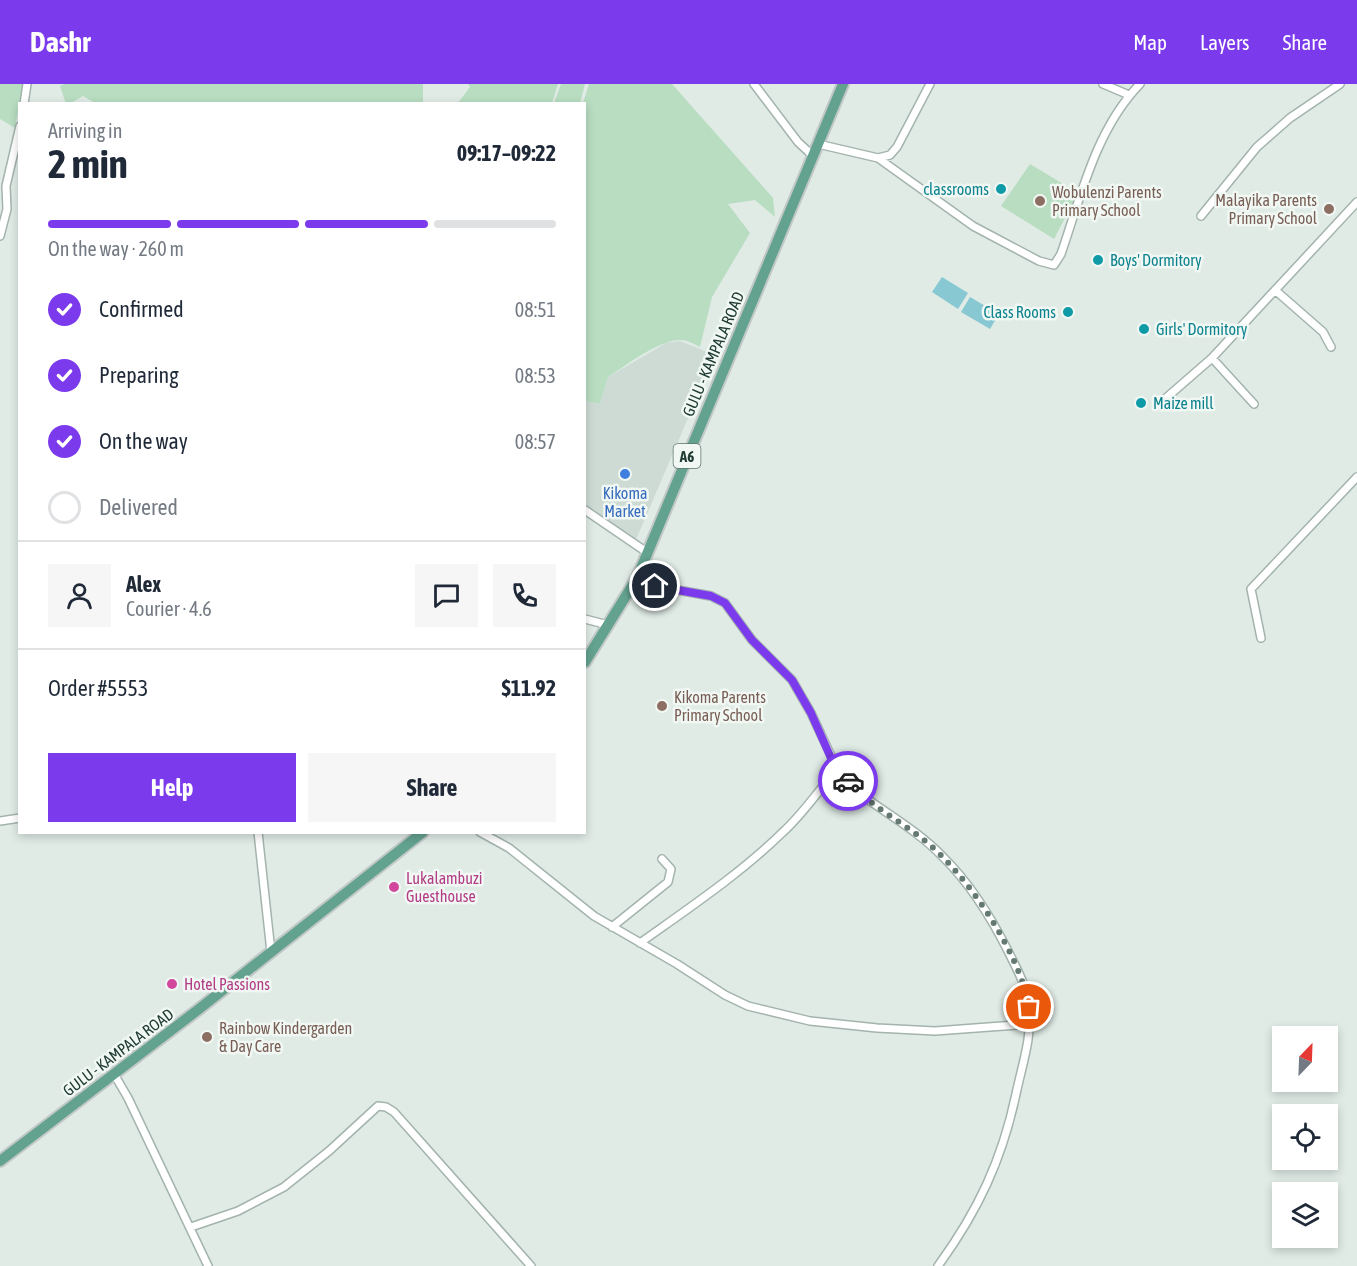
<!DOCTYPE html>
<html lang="en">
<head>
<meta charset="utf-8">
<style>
  :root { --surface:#fff; --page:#f6f6f7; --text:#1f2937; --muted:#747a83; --line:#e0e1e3; --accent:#7c3aed }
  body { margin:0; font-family:"Asap Condensed",sans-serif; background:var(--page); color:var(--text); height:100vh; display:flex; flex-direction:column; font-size:22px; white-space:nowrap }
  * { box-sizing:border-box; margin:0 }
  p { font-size:20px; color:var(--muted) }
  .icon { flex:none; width:33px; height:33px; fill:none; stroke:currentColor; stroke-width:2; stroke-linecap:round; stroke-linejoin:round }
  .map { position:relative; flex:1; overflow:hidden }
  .sheet { position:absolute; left:18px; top:18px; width:568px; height:732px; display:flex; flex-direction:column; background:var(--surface); border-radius:0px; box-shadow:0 3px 9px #0003 }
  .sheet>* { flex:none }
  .needle { width:39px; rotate:23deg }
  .fabs { position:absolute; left:1272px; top:942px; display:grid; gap:12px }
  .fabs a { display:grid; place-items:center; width:66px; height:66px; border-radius:0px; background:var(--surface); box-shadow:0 3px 9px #0003; font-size:30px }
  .pin { position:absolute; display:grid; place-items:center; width:51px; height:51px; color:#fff; margin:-26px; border:3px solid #fff; border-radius:50%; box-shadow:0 2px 6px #0007 }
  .courier { position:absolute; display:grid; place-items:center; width:60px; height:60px; margin:-30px; border:4px solid #7c3aed; border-radius:50%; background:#fff; color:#222; box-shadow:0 2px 8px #0007 }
  .head em { font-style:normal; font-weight:700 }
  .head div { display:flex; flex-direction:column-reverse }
  .head { display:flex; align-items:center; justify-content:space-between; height:102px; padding:0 30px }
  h1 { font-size:39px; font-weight:700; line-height:45px }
  .bar { display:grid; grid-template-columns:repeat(4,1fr); gap:9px 6px; align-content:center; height:72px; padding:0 30px }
  .bar i { height:8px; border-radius:4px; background:var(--line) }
  .bar .selected { background:var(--accent) }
  .bar p { grid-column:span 4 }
  .line { display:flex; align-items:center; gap:15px; padding:0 30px; border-top:2px solid var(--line) }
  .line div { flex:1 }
  .round { display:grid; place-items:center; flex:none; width:63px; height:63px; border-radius:0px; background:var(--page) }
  ol { padding:0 30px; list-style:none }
  li { display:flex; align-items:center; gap:18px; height:66px }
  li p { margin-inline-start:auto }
  li .icon { padding:6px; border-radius:50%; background:var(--accent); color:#fff; stroke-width:4 }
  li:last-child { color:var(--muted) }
  li i { width:33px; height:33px; border:3px solid var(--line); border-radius:50% }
  .cta { display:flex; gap:12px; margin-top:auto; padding:12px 30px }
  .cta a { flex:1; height:69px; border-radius:0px; background:var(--accent); color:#fff; font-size:24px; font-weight:700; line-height:69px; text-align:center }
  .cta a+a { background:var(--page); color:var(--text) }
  header { display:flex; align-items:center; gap:36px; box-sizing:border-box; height:84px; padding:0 30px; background:var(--accent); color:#fff }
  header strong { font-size:28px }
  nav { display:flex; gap:33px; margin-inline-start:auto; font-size:21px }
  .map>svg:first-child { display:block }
  .built { fill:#cedbd5 }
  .green { fill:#b8ddc1 }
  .water { fill:#87c8d2 }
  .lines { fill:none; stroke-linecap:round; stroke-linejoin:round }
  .minor-casing { stroke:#a3b3ad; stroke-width:10 }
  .primary-casing { stroke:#c1c8c6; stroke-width:14 }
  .minor { stroke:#fff; stroke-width:7 }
  .primary { stroke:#64a290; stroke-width:10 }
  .done { stroke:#647972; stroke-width:6; stroke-dasharray:0 10.8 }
  .route { stroke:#7c3aed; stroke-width:8 }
  .culture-dot { fill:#0f9aa8; stroke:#f1f8f4; stroke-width:2 }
  .education-dot { fill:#8d6e63; stroke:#f1f8f4; stroke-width:2 }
  .shop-dot { fill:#3f7fe0; stroke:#f1f8f4; stroke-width:2 }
  .hotel-dot { fill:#d1479c; stroke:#f1f8f4; stroke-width:2 }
  .labels { text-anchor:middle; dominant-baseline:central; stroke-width:5; stroke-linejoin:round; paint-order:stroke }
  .shield { fill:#f1f8f4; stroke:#5f746e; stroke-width:1.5 }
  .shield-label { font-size:15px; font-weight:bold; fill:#213c34 }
  .culture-label { font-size:16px; fill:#0d838f; stroke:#f1f8f4; text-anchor:start }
  .education-label { font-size:16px; fill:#785e54; stroke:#f1f8f4; text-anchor:start }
  .street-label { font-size:16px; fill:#213c34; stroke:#f1f8f4 }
  .shop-label { font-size:16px; fill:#366cbe; stroke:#f1f8f4 }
  .hotel-label { font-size:16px; fill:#b23c85; stroke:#f1f8f4; text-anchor:start }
</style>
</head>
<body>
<header>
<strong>Dashr</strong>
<nav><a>Map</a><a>Layers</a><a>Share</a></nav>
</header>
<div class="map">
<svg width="1357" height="1182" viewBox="0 0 1357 1182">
  <rect width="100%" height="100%" fill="#e0ebe6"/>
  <path class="built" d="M680 257 715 271 635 458 585 424V317L600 320 608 293 666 259Z"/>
  <path class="green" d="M0 0H23L15 44 0 35Z
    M64 0H423V19L97 20 83 12 71 19 66 20 60 2Z
    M468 0H558L552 19H458L470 3Z
    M561 0H585L580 19H554Z
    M589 0H672L773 114 775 133 755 116 728 120 750 149 712 213 700 263C694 260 688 256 681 256 658 256 627 281 608 293L600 320 585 317V20L583 19Z
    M1030 80 1078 109 1054 155 1001 122Z"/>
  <path class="water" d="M942 193 968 209 958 225 932 208Z
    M970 213 999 230 990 245 961 228Z"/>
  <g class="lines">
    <defs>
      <path id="minor" d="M754 0 798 58 812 71
        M1103 0 1129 11
        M24 20 27 0
        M818 60 878 74 973 142 1039 177 1054 181 1061 170C1081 112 1096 45 1140 0
        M878 74 890 71 897 63 930 0
        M1201 132 1257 63 1290 34 1340 0
        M0 152 7 125 6 102 20 42
        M1275 206 1323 248 1331 263
        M1212 274 1254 320
        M1166 314 1212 274 1357 118
        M585 426 648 469
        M637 494 655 502 711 512 725 519 752 556 792 596 811 629 832 674 838 685 859 709C887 730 918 747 942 772 970 799 992 835 1009 869 1018 887 1028 905 1029 925 1032 954 1022 981 1016 1010 1002 1076 978 1127 938 1182
        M585 535 608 541
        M1261 554 1251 505 1357 393
        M0 737 20 734
        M258 748 271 868
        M480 748 509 764 594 832 677 880 725 911 748 922 810 937 877 944 935 947 1030 940
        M612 843 668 798 671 785 662 775
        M640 859C689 824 740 790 783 748 804 729 819 705 838 685
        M114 990 128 1014 208 1182
        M191 1143 238 1127 284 1103 329 1067 378 1022 386 1023 394 1028 531 1182"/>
      <path id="primary" d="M585 578 637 494 843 0
        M0 1077 199 925 423 748"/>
    </defs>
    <use href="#minor" class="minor-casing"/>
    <use href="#primary" class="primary-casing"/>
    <use href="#minor" class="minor"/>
    <use href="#primary" class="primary"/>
  </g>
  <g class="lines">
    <path class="done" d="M848 697C869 721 899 736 924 756 967 790 1020 869 1029 923"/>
    <path class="route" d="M655 502 711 512 725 519 752 556 792 596 811 629 831 674 848 697"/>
  </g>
  <g class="culture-dot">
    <circle cx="1001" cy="105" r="6"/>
    <circle cx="1098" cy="176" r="6"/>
    <circle cx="1068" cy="228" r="6"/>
    <circle cx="1144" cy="245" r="6"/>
    <circle cx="1141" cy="319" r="6"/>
  </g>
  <g class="education-dot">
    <circle cx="1040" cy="117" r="6"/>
    <circle cx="1329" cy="125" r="6"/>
    <circle cx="662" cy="622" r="6"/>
    <circle cx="207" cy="953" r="6"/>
  </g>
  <circle class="shop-dot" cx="625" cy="390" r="6"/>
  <g class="hotel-dot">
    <circle cx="394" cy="803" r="6"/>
    <circle cx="172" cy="900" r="6"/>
  </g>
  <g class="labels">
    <rect class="shield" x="673.5" y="360" width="27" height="24" rx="4.5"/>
    <g class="shield-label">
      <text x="687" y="372">A6</text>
    </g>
    <g class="culture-label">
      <text x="989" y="105" text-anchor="end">classrooms</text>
      <text x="1110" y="176">Boys' Dormitory</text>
      <text x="1056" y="228" text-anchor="end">Class Rooms</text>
      <text x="1156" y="245">Girls' Dormitory</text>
      <text x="1153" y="319">Maize mill</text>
    </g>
    <g class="education-label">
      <text x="1052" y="108">Wobulenzi Parents<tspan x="1052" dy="18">Primary School</tspan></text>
      <text x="1317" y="116" text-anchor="end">Malayika Parents<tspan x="1317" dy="18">Primary School</tspan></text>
      <text x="674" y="613">Kikoma Parents<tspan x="674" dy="18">Primary School</tspan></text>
      <text x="219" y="944">Rainbow Kindergarden<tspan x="219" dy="18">&amp; Day Care</tspan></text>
    </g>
    <g class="street-label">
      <text transform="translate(713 270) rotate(-67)">GULU - KAMPALA ROAD</text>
      <text transform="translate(118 968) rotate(-37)">GULU - KAMPALA ROAD</text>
    </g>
    <g class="shop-label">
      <text x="625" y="409">Kikoma<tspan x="625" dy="18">Market</tspan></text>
    </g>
    <g class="hotel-label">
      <text x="406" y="794">Lukalambuzi<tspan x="406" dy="18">Guesthouse</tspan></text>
      <text x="184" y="900">Hotel Passions</text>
    </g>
  </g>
</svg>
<div class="fabs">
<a><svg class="needle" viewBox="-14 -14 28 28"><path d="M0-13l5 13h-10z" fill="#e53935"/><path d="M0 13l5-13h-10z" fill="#747a83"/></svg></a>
<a><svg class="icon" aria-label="locate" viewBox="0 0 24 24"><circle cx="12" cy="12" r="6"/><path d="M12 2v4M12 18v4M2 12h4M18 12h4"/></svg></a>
<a><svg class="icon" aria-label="layers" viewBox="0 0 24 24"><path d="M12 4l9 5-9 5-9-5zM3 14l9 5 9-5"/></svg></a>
</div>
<div class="pin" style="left:1029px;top:923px;background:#ea580c"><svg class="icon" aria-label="bag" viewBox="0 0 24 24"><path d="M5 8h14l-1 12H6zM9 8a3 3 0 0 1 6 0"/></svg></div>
<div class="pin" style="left:655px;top:502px;background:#1f2937"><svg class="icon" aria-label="home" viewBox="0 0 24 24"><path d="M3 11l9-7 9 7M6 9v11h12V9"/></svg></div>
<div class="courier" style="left:848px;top:697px"><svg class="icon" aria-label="car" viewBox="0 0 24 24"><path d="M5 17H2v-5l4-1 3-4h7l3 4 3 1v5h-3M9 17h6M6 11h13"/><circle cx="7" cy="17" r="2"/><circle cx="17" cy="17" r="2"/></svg></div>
<section class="sheet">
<div class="head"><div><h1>2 min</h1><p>Arriving in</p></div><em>09:17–09:22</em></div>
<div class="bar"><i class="selected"></i><i class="selected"></i><i class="selected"></i><i></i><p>On the way · 260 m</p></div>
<ol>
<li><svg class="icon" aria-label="check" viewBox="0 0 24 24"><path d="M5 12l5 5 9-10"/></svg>Confirmed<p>08:51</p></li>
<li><svg class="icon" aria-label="check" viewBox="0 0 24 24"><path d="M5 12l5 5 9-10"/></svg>Preparing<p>08:53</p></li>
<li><svg class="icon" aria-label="check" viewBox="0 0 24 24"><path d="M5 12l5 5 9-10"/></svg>On the way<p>08:57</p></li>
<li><i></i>Delivered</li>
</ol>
<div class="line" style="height:108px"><a class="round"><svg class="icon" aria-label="person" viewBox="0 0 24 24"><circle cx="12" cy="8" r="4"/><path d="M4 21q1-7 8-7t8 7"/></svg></a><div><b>Alex</b><p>Courier · 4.6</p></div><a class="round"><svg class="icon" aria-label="chat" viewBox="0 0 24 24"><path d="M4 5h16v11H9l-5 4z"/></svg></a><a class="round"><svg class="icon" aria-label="phone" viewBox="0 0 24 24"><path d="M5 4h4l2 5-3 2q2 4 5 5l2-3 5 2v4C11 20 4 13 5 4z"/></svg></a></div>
<div class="line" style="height:78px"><div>Order #5553</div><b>$11.92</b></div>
<div class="cta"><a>Help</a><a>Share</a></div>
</section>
</div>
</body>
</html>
